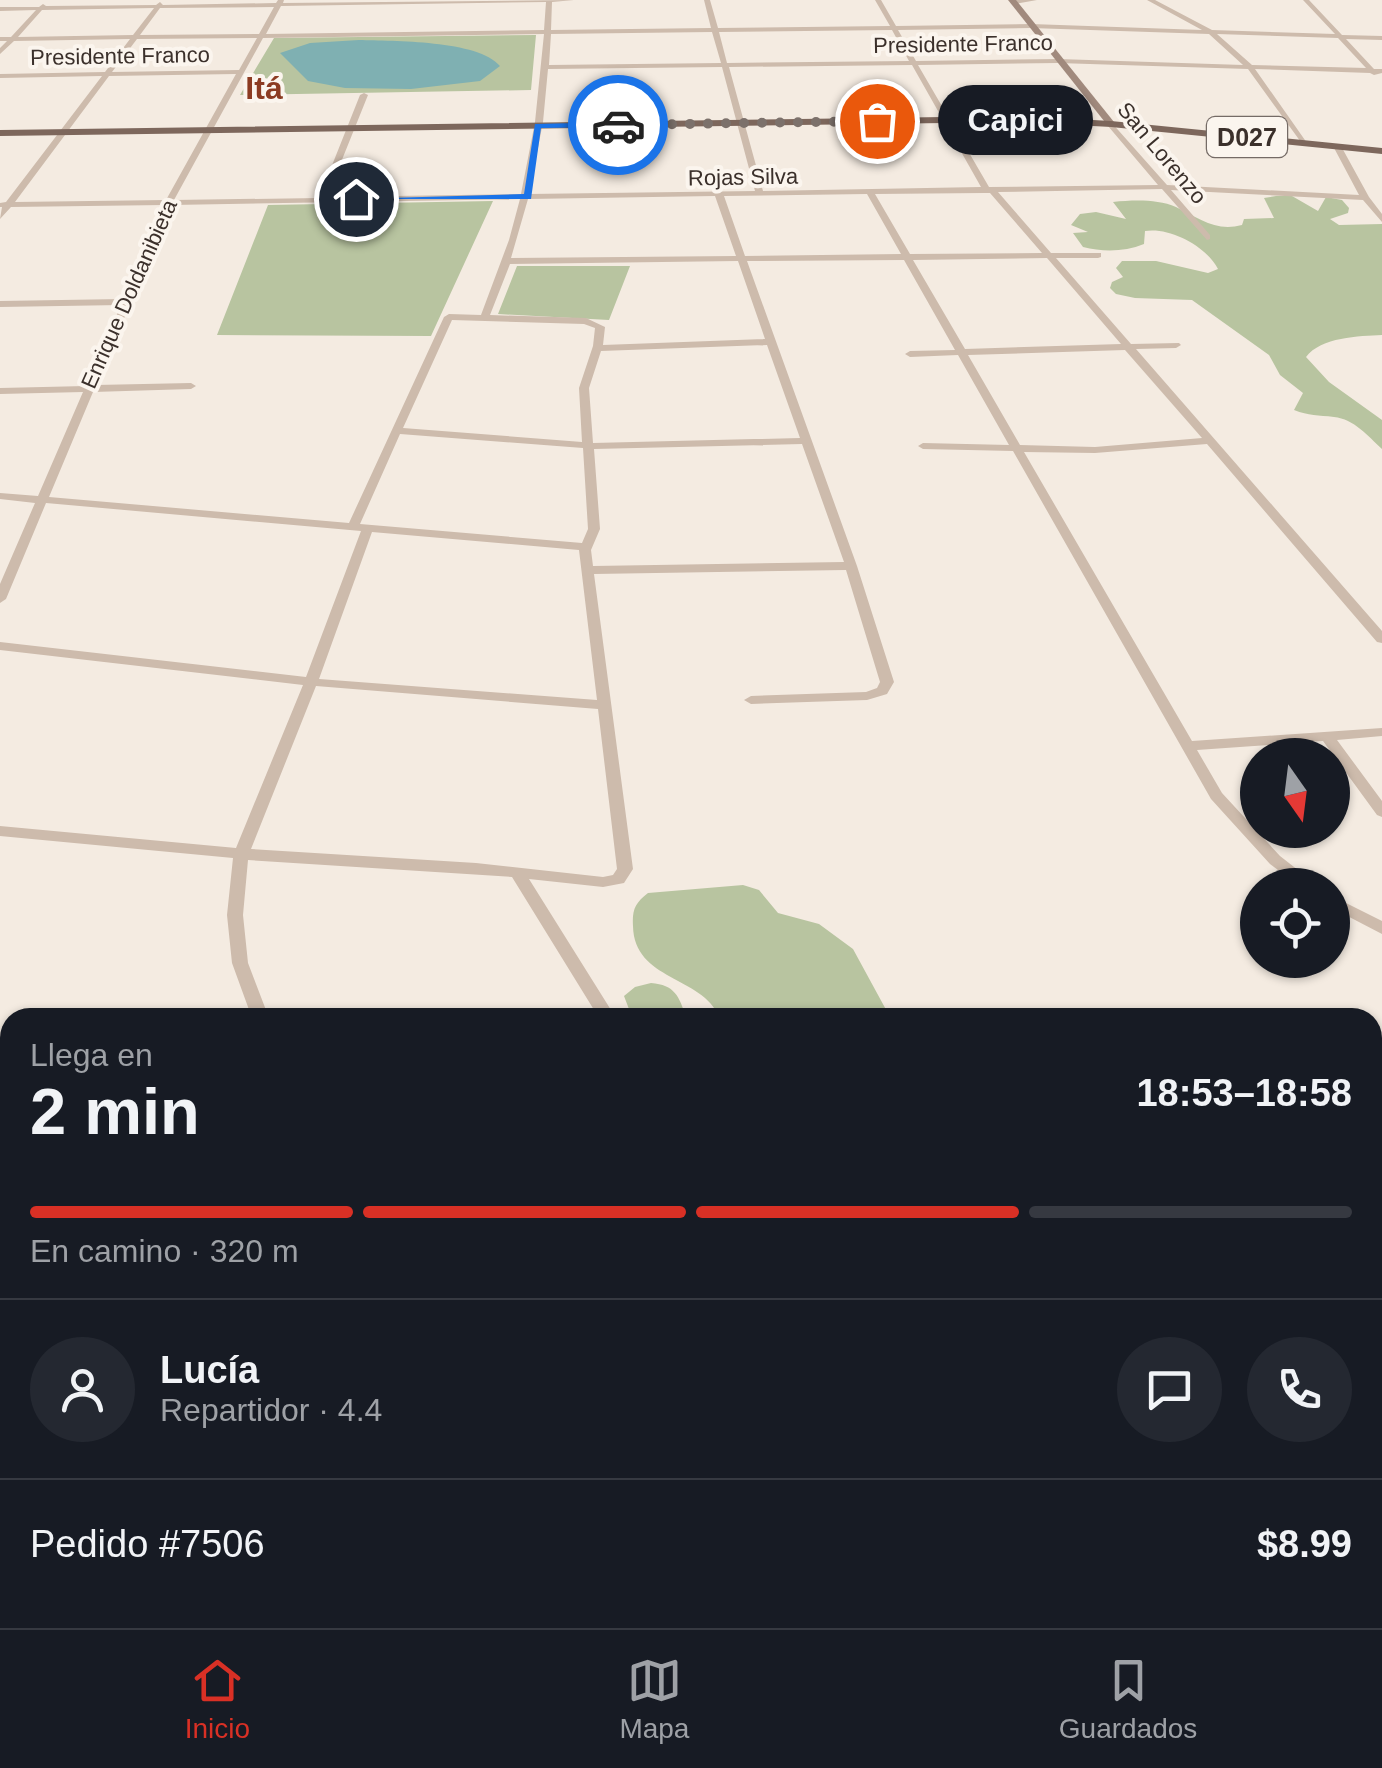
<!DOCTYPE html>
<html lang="es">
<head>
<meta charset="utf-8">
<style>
  :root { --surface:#171b24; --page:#242831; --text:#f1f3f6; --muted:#9ea1a6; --line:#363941; --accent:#d93025 }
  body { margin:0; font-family:Arial,sans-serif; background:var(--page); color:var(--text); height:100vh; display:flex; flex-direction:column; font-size:38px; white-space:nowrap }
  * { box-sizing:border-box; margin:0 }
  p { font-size:32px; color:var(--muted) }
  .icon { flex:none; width:55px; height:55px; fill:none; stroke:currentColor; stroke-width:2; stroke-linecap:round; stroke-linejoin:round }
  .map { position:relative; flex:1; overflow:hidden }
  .details { position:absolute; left:0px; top:1008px; width:1382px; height:622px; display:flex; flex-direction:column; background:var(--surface); border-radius:30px 30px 0 0; box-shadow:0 2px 8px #0004 }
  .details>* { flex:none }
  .needle { width:65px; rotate:166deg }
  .buttons { position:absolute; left:1240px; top:738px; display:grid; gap:20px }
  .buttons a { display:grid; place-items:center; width:110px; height:110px; border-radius:50%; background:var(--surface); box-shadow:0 2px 8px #0004; font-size:50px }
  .pin { position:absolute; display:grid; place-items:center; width:85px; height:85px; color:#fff; margin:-42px; border:5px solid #fff; border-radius:50%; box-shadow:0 2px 10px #0007 }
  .courier { position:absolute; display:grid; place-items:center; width:100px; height:100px; margin:-50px; border:8px solid #1a73e8; border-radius:50%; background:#fff; color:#222; box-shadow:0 2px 12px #0007 }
  .bubble { position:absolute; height:70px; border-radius:35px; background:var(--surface); box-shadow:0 2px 8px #0004; font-size:32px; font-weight:700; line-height:70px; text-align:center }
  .headline em { font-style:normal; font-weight:700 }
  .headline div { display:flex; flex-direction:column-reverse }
  .headline { display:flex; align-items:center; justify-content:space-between; height:170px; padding:0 30px }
  h1 { font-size:65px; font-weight:700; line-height:75px }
  .bar { display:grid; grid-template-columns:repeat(4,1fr); gap:15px 10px; align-content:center; height:120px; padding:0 30px }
  .bar i { height:12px; border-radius:8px; background:var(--line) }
  .bar .on { background:var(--accent) }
  .bar p { grid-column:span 4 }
  .line { display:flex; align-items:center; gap:25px; padding:0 30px; border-top:2px solid var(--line) }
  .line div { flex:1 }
  .round { display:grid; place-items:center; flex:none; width:105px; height:105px; border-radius:52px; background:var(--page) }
  .dock { display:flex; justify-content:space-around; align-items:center; height:140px; border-top:2px solid var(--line); background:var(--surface); font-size:28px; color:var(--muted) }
  .dock a { display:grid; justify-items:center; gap:5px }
  .dock .on { color:var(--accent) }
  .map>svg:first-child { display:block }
  .green { fill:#b8c4a0 }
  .water { fill:#7fb0b2 }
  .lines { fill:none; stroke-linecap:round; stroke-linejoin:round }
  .street { fill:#cdbbac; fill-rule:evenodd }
  .secondary { fill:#a18a7d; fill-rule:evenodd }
  .primary { fill:#7d675c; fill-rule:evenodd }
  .route { fill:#1a73e8 }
  .done { stroke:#7c716b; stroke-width:10; stroke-dasharray:0 18 }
  .labels { text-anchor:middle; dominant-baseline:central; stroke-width:8; stroke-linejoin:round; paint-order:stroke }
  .far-street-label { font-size:22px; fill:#3b302b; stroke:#fbf5ee }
  .shield { fill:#fbf5ee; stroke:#756b66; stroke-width:2.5 }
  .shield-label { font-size:25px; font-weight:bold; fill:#3b302b }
  .far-district-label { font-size:32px; font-weight:bold; fill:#8c3b22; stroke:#fbf5ee }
</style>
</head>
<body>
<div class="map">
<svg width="1382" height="1628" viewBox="0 0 1382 1628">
  <rect width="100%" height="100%" fill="#f4ebe1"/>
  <path class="green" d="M536 35 531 90 240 95 274 38Z
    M1276 196H1292L1318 211 1326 197 1342 200 1349 208 1348 213 1330 219 1339 225 1382 224V335C1359 336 1321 337 1306 357L1329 382 1382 420V449C1368 436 1354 419 1334 417 1318 415 1309 416 1294 410L1303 393 1280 375 1269 355 1192 300 1135 298 1116 294 1110 288 1112 282 1123 277 1116 268 1122 261H1156L1208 273 1218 269C1206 246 1170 227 1145 231L1144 244C1124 252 1103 252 1083 247L1073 233 1088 232 1071 225 1080 214 1096 212 1126 219 1113 202C1134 200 1157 199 1176 207 1199 218 1215 232 1242 225L1244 219 1274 218 1264 198Z
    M493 201 431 336 217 335 268 205Z
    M517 266H630L609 320 498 314Z
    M743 885 759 890 778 913 819 924 853 949 890 1017H719C703 976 634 981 633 926 632 910 635 903 648 893Z
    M651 983C675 985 679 996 686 1017H632L624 996 635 987Z
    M665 1620H1132L1130 1628H665Z"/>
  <path class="water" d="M359 40C392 41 479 40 500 66L480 81 411 89 345 88 308 81 280 53 310 43Z"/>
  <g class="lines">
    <path class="street" d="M278 0H284L283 3 574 0 552 2 551 30 711 28 704 0H710L718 28 890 26 875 0H881L896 26 1031 24 1202 30 1147 0H1155L1212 30 1335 34 1303 0H1309L1342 35 1382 36V40L1346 39 1374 69H1382V73L1374 75 1370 73 1255 69 1307 143 1303 145 1248 69 1058 63 918 65 989 187 1158 185 1108 126 1111 122 1167 185 1359 195 1333 146 1337 144 1341 146 1369 197 1382 214V222L1363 200 1171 190 1210 235V239L1207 240 1162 189 998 192 1051 253H1101V257L1098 258H1056L1131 344 1179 343 1181 345 1176 348 1136 349 1382 631V643L1377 642 1207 444 1095 453 1024 452 1192 741 1382 728V736L1337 740 1382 801V817L1377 815 1323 741 1197 750 1222 793 1280 856 1317 885H1298L1270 864 1211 799 1013 451 923 449 918 446 923 443 1009 445 958 355 910 357 905 354 910 351 955 350 904 260 747 261 857 566 894 682 887 694 867 700 751 704 744 700 751 696 866 692 877 688 880 682 846 570 594 574 633 869 624 883 603 887 529 879 616 1018H599L512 877 248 860 243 915 248 963 269 1018H252L232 963 227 915 233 858 0 836V826L236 848 303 685 0 650V642L306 677 361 531 46 503 6 599 0 603V584L35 503 0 499V493L38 496 83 392 0 394V388L86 386 121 305 0 307V301L123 299 164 205 11 207 0 219 2 207H0V203L6 202 102 76 0 78V74L105 72 130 39 14 41 0 54V48L7 41H0V37H11L36 10 0 11V7H39L43 4 46 6 156 5 160 2 163 5 276 3ZM546 2 544 30 266 34 281 6ZM274 7 259 34 140 35 160 8ZM154 8 133 35 18 37 42 10ZM1031 28 1209 34 1243 65 1058 59 916 61 898 30ZM892 30 909 61 727 63 719 32ZM712 32 721 63 549 65 551 34ZM544 34 535 122 521 194 327 197 368 95 364 93 360 95 319 198 174 200 263 38ZM1217 34 1338 38 1366 68 1252 65ZM257 38 239 70 112 72 137 39ZM912 65 981 187 763 191 729 67ZM722 67 755 191 529 194 543 122 548 69ZM236 74 166 200 15 202 109 76ZM984 193H990L1042 253 910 254 875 194ZM867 194 901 254 745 256 724 196ZM715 196 736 256 511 258 528 199ZM520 199 509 240 481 315 449 314 444 317 349 523 49 497 93 392 191 389 196 386 191 383 96 385 172 205ZM1047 258 1121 344 965 349 913 260ZM738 261 765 339 603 345 605 327 586 318 490 315 510 264ZM452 320 584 324 595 328 593 346 579 388 582 442 403 428ZM767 345 800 438 593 443 589 388 601 351ZM1125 350 1202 438 1095 447 1020 445 968 355ZM400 434 583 448 588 529 582 543 360 524ZM802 444 844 562 593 566 591 550 600 529 594 449ZM372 532 579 550 597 700 319 679ZM316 686 598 709 617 869 613 875 603 877 476 863 251 849Z
      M1016 0H1037L1014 4 1011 2Z
      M1332 896 1382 921V934L1332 908Z
      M10 1217V1233L0 1235V1219Z
      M0 1575 8 1579 10 1583V1620H16L17 1628H0Z
      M477 1620H502L505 1628H480Z"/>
    <path class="secondary" d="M1008 0H1016L1114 122V126H1108Z"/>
    <path class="primary" d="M1020 116 1111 121 1382 148V154L1111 127 1020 122 0 136V130Z"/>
  </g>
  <path class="route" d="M618 122 621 127 541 128 531 199H352L524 194 535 124Z"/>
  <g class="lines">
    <path class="done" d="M618 125 877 121"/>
  </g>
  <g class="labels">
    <g class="far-street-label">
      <text transform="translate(963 44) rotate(-1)">Presidente Franco</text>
      <text transform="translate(120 56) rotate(-1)">Presidente Franco</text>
      <text transform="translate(1162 153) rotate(50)">San Lorenzo</text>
      <text transform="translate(743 177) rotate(-1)">Rojas Silva</text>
      <text transform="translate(129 294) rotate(-66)">Enrique Doldanibieta</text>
    </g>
    <rect class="shield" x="1207" y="117" width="80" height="40" rx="8"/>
    <g class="shield-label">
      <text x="1247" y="137">D027</text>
    </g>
    <g class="far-district-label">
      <text x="264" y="88">Itá</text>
    </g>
  </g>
</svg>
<div class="buttons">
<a><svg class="needle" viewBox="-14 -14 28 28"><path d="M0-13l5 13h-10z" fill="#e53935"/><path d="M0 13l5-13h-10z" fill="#9ea1a6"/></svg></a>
<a><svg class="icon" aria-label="locate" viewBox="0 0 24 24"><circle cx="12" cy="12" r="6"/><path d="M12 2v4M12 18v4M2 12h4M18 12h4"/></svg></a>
</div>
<div class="pin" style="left:877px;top:121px;background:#ea580c"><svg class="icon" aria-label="bag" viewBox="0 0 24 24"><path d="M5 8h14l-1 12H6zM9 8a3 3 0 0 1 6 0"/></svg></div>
<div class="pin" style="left:356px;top:199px;background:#1f2937"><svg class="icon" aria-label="home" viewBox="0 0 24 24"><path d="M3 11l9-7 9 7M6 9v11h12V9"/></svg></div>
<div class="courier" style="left:618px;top:125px"><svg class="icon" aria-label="car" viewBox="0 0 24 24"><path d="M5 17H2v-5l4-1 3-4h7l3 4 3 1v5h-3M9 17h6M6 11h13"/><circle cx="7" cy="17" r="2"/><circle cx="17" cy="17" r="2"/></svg></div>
<div class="bubble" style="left:938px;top:85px;width:155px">Capici</div>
<section class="details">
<div class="headline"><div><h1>2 min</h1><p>Llega en</p></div><em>18:53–18:58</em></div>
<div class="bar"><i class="on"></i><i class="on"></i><i class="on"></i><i></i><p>En camino · 320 m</p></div>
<div class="line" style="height:180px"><a class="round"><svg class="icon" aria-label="person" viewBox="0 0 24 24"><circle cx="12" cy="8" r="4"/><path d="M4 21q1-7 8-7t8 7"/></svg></a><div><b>Lucía</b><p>Repartidor · 4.4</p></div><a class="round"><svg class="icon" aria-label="chat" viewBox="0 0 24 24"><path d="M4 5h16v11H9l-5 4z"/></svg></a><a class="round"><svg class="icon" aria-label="phone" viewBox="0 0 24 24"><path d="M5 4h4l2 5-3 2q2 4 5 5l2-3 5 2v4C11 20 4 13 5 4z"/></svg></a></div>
<div class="line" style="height:130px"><div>Pedido #7506</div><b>$8.99</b></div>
</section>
</div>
<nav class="dock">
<a class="on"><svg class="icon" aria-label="home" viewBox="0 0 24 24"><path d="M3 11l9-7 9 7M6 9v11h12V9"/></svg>Inicio</a>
<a><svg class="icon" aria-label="map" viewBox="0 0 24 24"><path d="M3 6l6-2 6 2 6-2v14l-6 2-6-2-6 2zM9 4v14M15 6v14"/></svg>Mapa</a>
<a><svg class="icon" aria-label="saved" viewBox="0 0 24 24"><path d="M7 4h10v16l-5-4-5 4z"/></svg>Guardados</a>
</nav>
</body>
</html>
